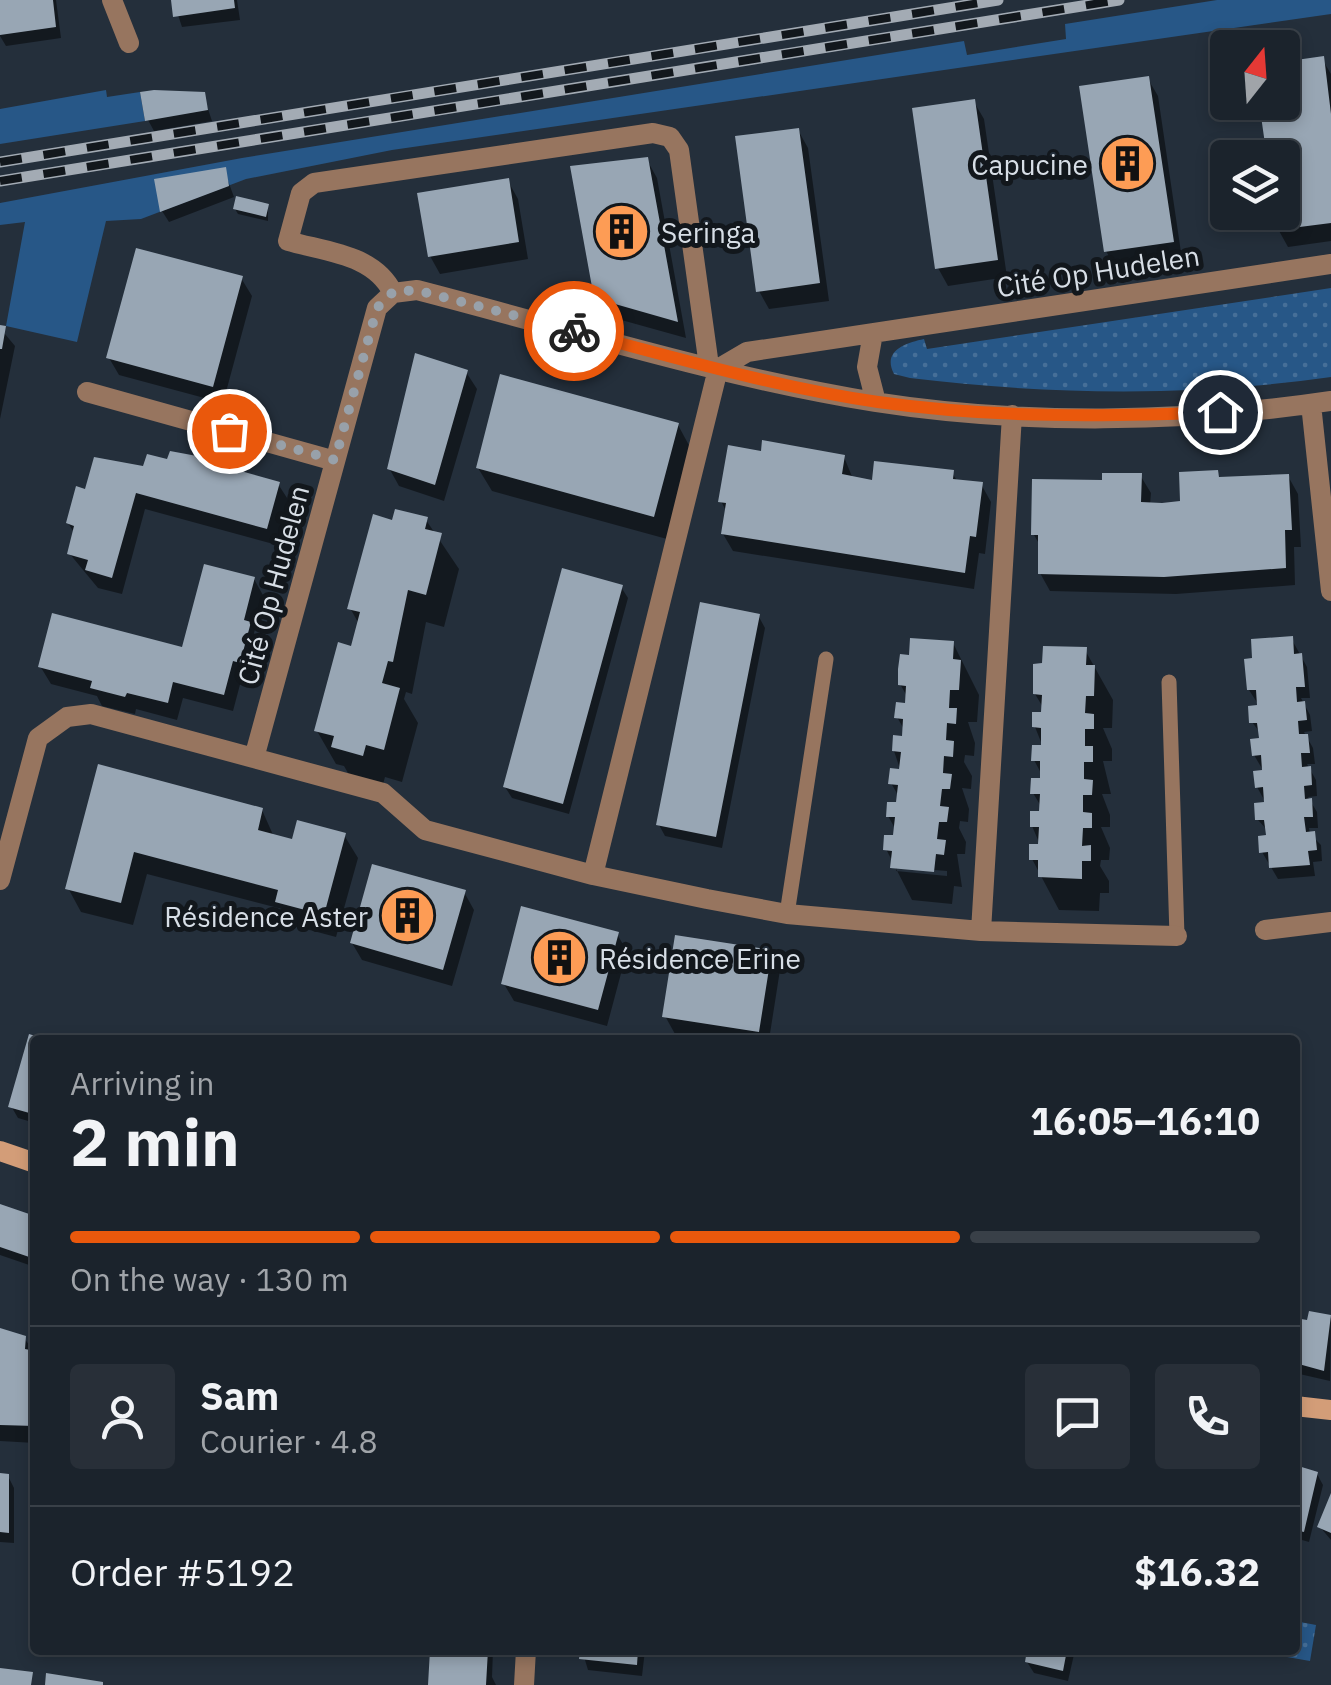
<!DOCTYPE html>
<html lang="en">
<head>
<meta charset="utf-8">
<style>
  :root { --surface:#1b232c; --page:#282f38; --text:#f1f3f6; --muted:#a0a4a9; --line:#394048; --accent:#ea580c }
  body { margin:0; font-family:"IBM Plex Sans",sans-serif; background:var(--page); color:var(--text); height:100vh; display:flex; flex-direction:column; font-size:38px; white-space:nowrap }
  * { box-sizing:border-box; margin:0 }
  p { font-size:32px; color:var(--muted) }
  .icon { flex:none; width:55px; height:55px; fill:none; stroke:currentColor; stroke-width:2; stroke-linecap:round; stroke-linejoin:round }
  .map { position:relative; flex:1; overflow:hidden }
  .side { position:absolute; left:30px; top:1035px; width:1270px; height:620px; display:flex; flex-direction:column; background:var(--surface); border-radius:10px; box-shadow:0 5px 15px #0003,0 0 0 2px var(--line) }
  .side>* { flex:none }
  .needle { width:65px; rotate:17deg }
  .buttons { position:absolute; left:1210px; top:30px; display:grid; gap:20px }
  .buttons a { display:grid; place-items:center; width:90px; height:90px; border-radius:10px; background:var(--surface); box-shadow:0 5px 15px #0003,0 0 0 2px var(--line); font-size:50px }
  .pin { position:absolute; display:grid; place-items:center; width:85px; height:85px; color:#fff; margin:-42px; border:5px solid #fff; border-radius:50%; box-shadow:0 2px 10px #0007 }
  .courier { position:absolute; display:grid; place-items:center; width:100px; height:100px; margin:-50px; border:8px solid #ea580c; border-radius:50%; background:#fff; color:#222; box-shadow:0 2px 12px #0007 }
  .headline em { font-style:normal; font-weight:700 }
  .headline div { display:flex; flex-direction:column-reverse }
  .headline { display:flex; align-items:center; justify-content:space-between; height:170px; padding:0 40px }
  h1 { font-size:65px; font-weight:700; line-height:75px }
  .bar { display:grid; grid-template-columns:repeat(4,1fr); gap:15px 10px; align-content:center; height:120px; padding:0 40px }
  .bar i { height:12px; border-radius:8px; background:var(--line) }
  .bar .on { background:var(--accent) }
  .bar p { grid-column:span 4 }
  .line { display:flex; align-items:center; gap:25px; padding:0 40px; border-top:2px solid var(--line) }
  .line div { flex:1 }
  .round { display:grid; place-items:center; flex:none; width:105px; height:105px; border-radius:10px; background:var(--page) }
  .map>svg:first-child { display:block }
  .grass { fill:#275787 }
  .park { fill:url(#park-dots) }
  .shadow { fill:#0007; fill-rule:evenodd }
  .building { fill:#98a6b4 }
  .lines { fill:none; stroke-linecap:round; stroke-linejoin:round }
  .lane { stroke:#97755f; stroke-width:15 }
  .street { stroke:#97755f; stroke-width:20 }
  .secondary { stroke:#d39d78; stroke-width:20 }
  .rail-casing { stroke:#a3abb4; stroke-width:11 }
  .rail { stroke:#12171c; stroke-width:8; stroke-dasharray:22; stroke-linecap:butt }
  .done { stroke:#98a1aa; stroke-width:10; stroke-dasharray:0 18 }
  .route { stroke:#ea580c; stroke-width:12 }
  .labels { text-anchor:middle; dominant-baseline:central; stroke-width:10; stroke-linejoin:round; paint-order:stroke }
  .poi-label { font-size:28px; fill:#d7dee6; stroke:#12171c; text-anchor:end }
  .street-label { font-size:28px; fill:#d7dee6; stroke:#12171c }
</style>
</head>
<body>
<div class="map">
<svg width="1331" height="1685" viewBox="0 0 1331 1685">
  <defs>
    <pattern id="park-dots" width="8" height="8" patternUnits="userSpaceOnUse" patternTransform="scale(2.5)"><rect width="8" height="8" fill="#275787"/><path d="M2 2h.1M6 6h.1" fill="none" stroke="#466f98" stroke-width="1.8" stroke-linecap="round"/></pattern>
  </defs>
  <rect width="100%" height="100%" fill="#242f3b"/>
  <path class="grass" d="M1217 0H1331V14L392 150 246 179 141 219 106 221 77 342 6 326 25 222 0 225V203L242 158 964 41 967 55 1066 39 1065 24Z
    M106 90 107 97 140 92 145 121 0 144V109Z"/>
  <path class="park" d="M1331 288V377C1191 397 1050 395 910 378L894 374C882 351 905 343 924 339L927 349Z
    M1295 1621 1316 1625 1310 1661 1247 1650H1295Z"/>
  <path class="shadow" d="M0 0H56L61 38 6 46 0 36Z
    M173 0H237L240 20 182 27Z
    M1322 59 1331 74V241L1288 247 1278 229 1282 212V102Z
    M1148 79 1158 96 1182 259 1116 269 1106 251Z
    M203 94 212 121 154 131 148 120Z
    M974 102 984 119 1007 277 948 286 938 268Z
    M798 130 808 148 829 301 769 309 759 291Z
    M647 160 657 178 686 338 607 316 596 298Z
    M224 170 234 197 169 222 162 211Z
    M508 181 518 199 528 259 440 274 430 256Z
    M268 206V221L238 214 235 209Z
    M241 278 252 296 223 403 119 375 109 358Z
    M0 328 15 346 0 419Z
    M466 372 477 389 444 501 399 486 389 468Z
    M678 425 691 449 667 539 492 491 478 468Z
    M763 454 844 457 853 479 874 483 952 473 958 482 981 484 991 502 985 554 979 553 974 589 733 551 723 534 727 513 721 501Z
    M192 455 278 484 289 501 277 545 145 509 122 594 98 588 69 553 75 534 68 523 86 492 145 469 190 460Z
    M1217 472 1221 480 1288 476 1298 494 1301 547H1294L1295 585 1176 594 1050 591 1040 573 1041 547 1034 535 1105 482 1140 475 1151 493 1150 505 1183 504Z
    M426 520 459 569 444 627 426 622 412 694 406 692 404 699 418 723 402 782 385 777 382 788 352 780 344 766 336 764 317 731 353 649 359 624 350 608 393 523Z
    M254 579 264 597 254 633 259 642 250 680 242 677 233 711 183 698 177 720 136 709 135 714 102 706 97 696 51 684 40 666 184 650Z
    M621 587 628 598 569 814 512 798 505 787Z
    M759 617 765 628 722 848 665 836 659 825Z
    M1291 638 1307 667 1310 698H1301L1310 715 1312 731 1304 732 1313 748 1315 764H1307L1316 780 1317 796 1308 797 1317 812 1318 828H1309L1310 834 1321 845 1322 861 1313 862 1315 876 1278 879 1262 852 1268 831 1258 820 1267 805 1257 787 1264 772 1254 755 1261 734 1252 722 1260 707 1249 690Z
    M953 643 979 695 977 722H968L975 743 974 756 965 755 964 762 972 776 971 789 962 788 969 809 968 822 960 821 959 828 966 842 965 854H957L962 887 954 886 952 904 912 900 886 849 896 830 888 816 899 797 891 783 901 772 894 751 905 731 897 717 908 698 900 684ZM897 867 947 871V876L896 871Z
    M1085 650 1113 700 1112 728H1103L1112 749V761H1103L1111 794H1102L1110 815V827H1101L1110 848 1109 860H1101L1100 866 1109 881V893H1100L1099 911 1059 910 1032 859 1041 847 1032 826 1042 808 1033 793 1042 775 1034 760 1043 747 1035 727 1044 709 1035 694Z
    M100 767 262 810 274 837 294 842 344 835 358 858 336 937 291 925 282 909 147 874 133 925 81 912 68 888Z
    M464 892 474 910 452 986 362 960 352 943Z
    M617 934 627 951 607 1026 514 1001 504 984Z
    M770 953 780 970 769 1040H715L675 1034 665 1016Z
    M31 1037 40 1040H35V1123L18 1118 11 1106Z
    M0 1207 35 1219V1267L0 1255Z
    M1311 1314 1331 1318 1330 1381 1295 1373V1321L1309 1323Z
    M0 1331 24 1338 35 1353V1443L0 1441Z
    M1295 1467 1317 1474 1323 1485 1309 1542 1295 1538Z
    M0 1475 8 1476 14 1488V1543L0 1542Z
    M1331 1500V1540L1320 1527Z
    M432 1650H493L492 1677 496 1685H430Z
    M582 1650H645L642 1676 588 1670Z
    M1030 1650H1075L1068 1681 1034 1673 1027 1662Z"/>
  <path class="building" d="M0 0H53L56 27 0 35Z
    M171 0H234L235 8 173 17Z
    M1324 56 1331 114V223L1276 230 1274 212H1282V158H1267L1259 102H1282V62Z
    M1149 76 1174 242 1104 252 1079 86Z
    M154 90 205 92 208 110 145 121 140 92Z
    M975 99 998 260 935 269 912 108Z
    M799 128 820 283 756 292 735 136Z
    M648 157 678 322 594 298 570 166Z
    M226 167 229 186 160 212 154 179Z
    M509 178 519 242 428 257 417 193Z
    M236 196 269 204 266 217 233 209Z
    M136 248 243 276 213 387 106 358Z
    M0 325 6 326 2 349H0Z
    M415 353 468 370 435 485 387 469Z
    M500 374 679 423 654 517 476 468Z
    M762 440 845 455 842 474 872 480 874 461 954 470 953 479 983 482 976 537 970 536 965 573 721 534 726 503 718 502 728 445 761 451Z
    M170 451 224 461 223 466 280 482 267 529 136 493 112 578 85 570 88 560 67 554 74 526 66 523 76 486 85 489 94 457 143 466 147 454 167 459Z
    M1218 470 1219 477 1289 474 1292 530H1285L1286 568 1164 577 1038 574V535H1031L1032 479 1102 480V473H1142L1141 502 1162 503 1180 501 1179 472Z
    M395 509 428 517 425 529 442 533 426 595 408 590 393 662 388 661 382 683 400 688 384 750 366 745 363 756 331 747 334 736 314 731 338 642 351 646 360 612 347 609 373 514 392 520Z
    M204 564 255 577 244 620 251 622 240 663 233 661 224 695 173 682 168 703 127 693 125 697 90 688 92 681 38 667 52 613 182 647Z
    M562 568 623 585 563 804 503 787Z
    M700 602 760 614 716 837 656 825Z
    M1293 636 1294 654 1302 653 1305 687H1296L1297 702 1305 701 1307 720 1298 721 1299 734H1308L1310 753H1301L1302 767 1311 766 1312 785 1304 786 1305 799 1312 798 1313 817H1304L1306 832 1315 831 1317 850 1308 851 1310 865 1269 868 1268 852 1259 853 1258 836 1266 835 1264 820H1255L1254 803 1264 802 1263 787 1255 788 1253 771 1262 770 1261 755 1252 756 1250 739 1259 738 1257 723H1249L1248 706 1257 705 1256 690H1247L1244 659 1252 658 1251 639Z
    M910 638 954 641 953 659 961 660 959 690H950L949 708H957L956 724 947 723 946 740 954 741 953 757 944 756 943 773 952 774 950 789H942L940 806 949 807 947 822H939L937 839 946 840 944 855 936 854 934 872 890 868 892 851 883 850 884 835H893L895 817H886L887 802H896L898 785 888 784 890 768 899 769 901 752 892 751 893 735 902 736 903 719 894 718 896 702 905 703 906 686 898 685V669L900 654 909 655Z
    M1043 646 1087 647 1086 665H1095L1094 696H1086L1085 713 1094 714V729H1085V746H1093V762H1084V779L1093 780 1092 795H1083V812L1092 813V828H1083L1082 846 1091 845V861H1082V879L1038 877V860H1029V844H1038L1039 827H1030V811H1039L1040 794H1030L1031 778H1040V761H1031L1032 745H1041V728L1032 727V712H1041L1042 695 1033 694V664L1042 663Z
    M98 764 263 808 258 830 292 839 297 820 346 833 324 915 275 902 278 890 134 852 121 903 65 889Z
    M372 864 466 890 443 970 350 943Z
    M521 906 619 932 598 1010 501 984Z
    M675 935 772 950 759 1032 662 1017Z
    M29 1034 45 1039 35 1040 33 1114 8 1107Z
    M0 1204 35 1216V1259L0 1247Z
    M1309 1311 1331 1315 1324 1371 1295 1363V1318L1307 1320Z
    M0 1328 26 1336 25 1349 35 1351V1426L0 1425Z
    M1295 1465 1318 1472 1304 1532 1295 1530Z
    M0 1473 9 1474V1533L0 1532Z
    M1331 1493V1533L1317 1527Z
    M430 1650H488L486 1685H428Z
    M580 1650H638L637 1665 579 1659Z
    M1027 1650H1067L1063 1671 1025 1662Z
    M0 1668 33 1672 31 1685H0Z
    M46 1673 103 1682V1685H45Z"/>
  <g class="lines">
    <path class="lane" d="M1169 682 1177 936
      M787 914 826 659"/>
    <path class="street" d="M112 0 129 43
      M393 293C374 254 326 252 288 241L301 193 314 183 653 133 670 137 679 150 709 366
      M873 333 867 367 876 402
      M87 392 335 461
      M1311 404 1331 591
      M254 758 377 308 393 293 417 290C568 329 720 377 875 402 1022 425 1184 423 1331 401
      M593 875 718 369 747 352 1331 264
      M0 880 38 738 67 717 91 714 383 793 425 830 593 875 707 899 787 914 981 931 1177 936
      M1265 930 1331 922
      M981 931 1012 415
      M524 1685 526 1650"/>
    <path class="secondary" d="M0 1151 35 1163
      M1295 1406 1331 1410"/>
    <defs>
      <path id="rail" d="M0 162 998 0
        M0 181 1119 0"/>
    </defs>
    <use href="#rail" class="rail-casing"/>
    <use href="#rail" class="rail"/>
  </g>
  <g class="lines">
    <path class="done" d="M229 431 335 460 377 308 393 292 416 290 574 331"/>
    <path class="route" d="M574 331C674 357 775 387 878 402 991 418 1106 417 1220 412"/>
  </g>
  <defs>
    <symbol id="building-disc" viewBox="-11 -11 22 22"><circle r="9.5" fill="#fd9c55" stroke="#12171c"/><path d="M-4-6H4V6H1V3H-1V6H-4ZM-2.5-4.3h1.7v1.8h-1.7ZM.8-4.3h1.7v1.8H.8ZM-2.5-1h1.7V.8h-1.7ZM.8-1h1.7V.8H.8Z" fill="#111"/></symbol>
  </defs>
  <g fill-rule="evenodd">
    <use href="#building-disc" x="1096" y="132" width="63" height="63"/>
    <use href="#building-disc" x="590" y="200" width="63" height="63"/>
    <use href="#building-disc" x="376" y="884" width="63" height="63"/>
    <use href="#building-disc" x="528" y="926" width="63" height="63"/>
  </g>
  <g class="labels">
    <g class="poi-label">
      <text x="1088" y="164">Capucine</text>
      <text x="661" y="232" text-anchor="start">Seringa</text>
      <text x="368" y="916">Résidence Aster</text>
      <text x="599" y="958" text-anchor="start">Résidence Erine</text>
    </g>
    <g class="street-label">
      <text transform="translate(1098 271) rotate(-9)">Cité Op Hudelen</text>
      <text transform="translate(273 585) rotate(-75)">Cité Op Hudelen</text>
    </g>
  </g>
</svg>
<div class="buttons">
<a><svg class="needle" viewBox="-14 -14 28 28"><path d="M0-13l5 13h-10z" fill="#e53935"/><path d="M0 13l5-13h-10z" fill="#a0a4a9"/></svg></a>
<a><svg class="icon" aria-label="layers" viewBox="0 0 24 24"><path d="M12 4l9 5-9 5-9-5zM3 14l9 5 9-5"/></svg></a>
</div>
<div class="pin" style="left:229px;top:431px;background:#ea580c"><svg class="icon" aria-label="bag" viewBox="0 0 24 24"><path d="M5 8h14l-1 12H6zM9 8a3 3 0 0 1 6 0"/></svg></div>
<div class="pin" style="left:1220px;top:412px;background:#1f2937"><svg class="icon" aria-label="home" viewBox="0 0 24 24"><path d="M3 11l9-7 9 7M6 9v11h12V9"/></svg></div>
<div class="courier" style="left:574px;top:331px"><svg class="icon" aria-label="bike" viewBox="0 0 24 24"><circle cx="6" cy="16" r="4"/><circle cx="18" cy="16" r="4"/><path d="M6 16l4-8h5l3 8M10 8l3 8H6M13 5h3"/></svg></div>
<section class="side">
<div class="headline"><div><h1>2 min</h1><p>Arriving in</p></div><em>16:05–16:10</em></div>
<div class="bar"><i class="on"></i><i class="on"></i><i class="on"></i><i></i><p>On the way · 130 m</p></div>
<div class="line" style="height:180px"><a class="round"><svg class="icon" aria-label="person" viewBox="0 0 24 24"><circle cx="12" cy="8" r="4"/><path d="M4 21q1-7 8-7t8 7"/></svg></a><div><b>Sam</b><p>Courier · 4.8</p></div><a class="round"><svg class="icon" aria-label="chat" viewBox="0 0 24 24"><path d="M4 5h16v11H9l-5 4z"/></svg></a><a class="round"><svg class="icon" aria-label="phone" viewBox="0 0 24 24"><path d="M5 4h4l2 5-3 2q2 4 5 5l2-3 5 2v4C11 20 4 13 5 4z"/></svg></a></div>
<div class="line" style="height:130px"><div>Order #5192</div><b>$16.32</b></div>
</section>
</div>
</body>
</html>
